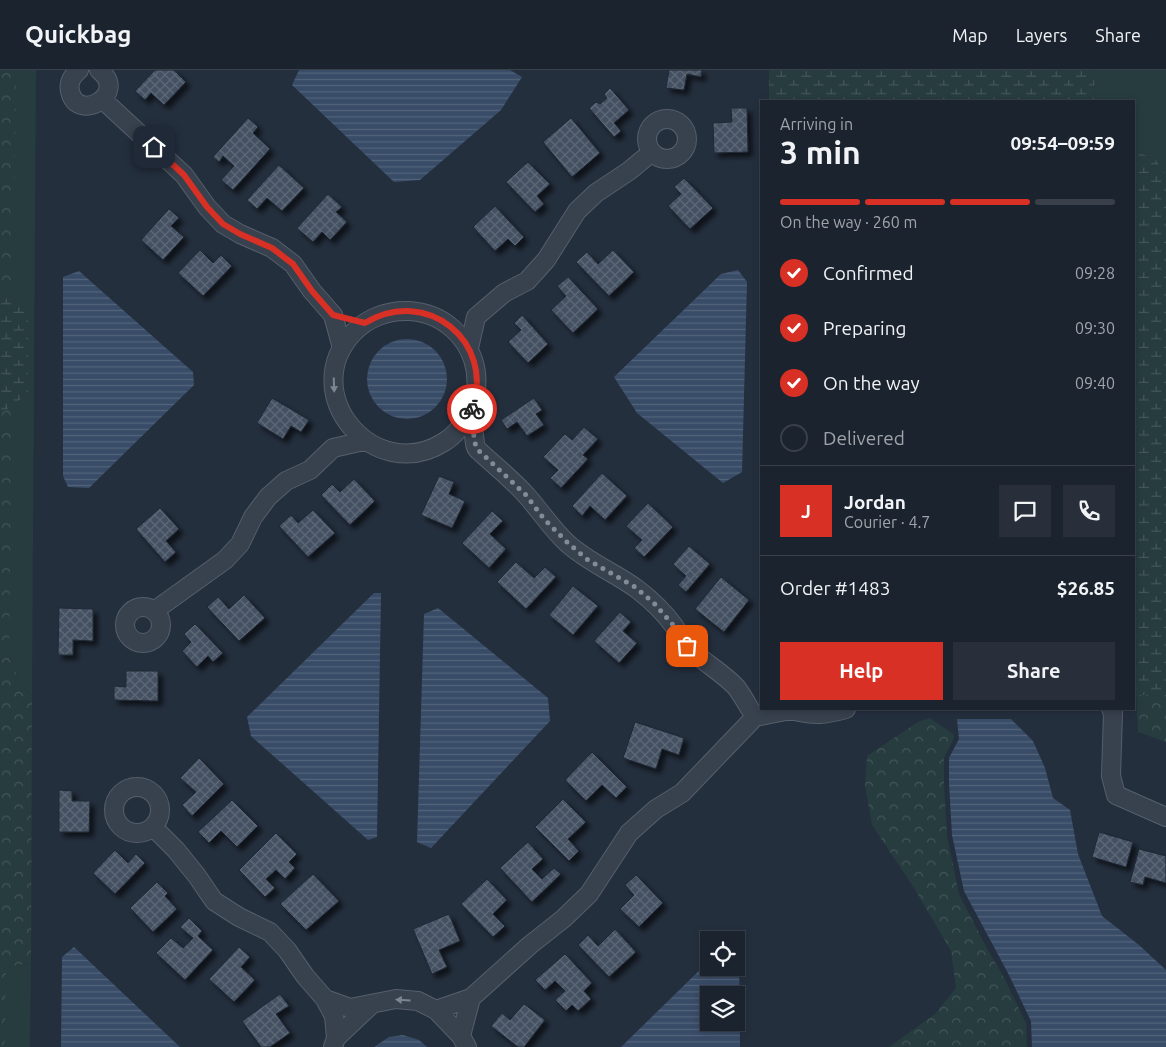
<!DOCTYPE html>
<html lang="en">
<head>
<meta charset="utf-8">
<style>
  :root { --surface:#1b232e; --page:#282f3a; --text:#f1f3f6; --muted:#a0a4aa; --line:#39404a; --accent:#d93025 }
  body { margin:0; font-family:Ubuntu,sans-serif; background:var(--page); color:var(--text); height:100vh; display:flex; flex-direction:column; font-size:19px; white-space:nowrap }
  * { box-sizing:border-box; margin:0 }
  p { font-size:16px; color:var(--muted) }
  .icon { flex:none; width:28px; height:28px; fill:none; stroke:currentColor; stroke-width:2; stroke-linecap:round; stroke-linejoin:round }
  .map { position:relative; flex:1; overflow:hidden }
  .details { position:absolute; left:760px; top:30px; width:375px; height:610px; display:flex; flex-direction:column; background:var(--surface); border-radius:0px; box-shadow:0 2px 8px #0003,0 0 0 1px var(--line) }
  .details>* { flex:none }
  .buttons { position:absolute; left:700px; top:861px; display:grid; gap:10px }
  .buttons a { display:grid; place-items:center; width:45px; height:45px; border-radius:0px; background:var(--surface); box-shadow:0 2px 8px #0003,0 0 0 1px var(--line); font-size:25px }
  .pin { position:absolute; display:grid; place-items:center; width:42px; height:42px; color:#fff; margin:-21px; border-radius:10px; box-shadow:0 2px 8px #0006 }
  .courier { position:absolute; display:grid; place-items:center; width:50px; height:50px; margin:-25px; border:4px solid #d93025; border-radius:50%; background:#fff; color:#222; box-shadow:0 1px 6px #0007 }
  .head em { font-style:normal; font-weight:700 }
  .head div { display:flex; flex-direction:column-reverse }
  .head { display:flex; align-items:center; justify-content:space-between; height:85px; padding:0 20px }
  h1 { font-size:32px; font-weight:700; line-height:38px }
  .bar { display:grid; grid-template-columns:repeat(4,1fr); gap:8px 5px; align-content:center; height:60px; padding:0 20px }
  .bar i { height:6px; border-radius:4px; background:var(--line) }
  .bar .on { background:var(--accent) }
  .bar p { grid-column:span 4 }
  .line { display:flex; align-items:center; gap:12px; padding:0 20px; border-top:1px solid var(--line) }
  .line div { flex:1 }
  .round { display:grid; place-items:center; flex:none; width:52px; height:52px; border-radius:0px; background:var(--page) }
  ol { padding:0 20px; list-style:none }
  li { display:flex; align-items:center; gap:15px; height:55px }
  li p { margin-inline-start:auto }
  li .icon { padding:5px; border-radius:50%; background:var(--accent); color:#fff; stroke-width:4 }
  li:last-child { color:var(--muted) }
  li i { width:28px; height:28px; border:2px solid var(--line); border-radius:50% }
  .button { display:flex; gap:10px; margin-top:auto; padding:10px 20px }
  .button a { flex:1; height:58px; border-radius:0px; background:var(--accent); color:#fff; font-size:20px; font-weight:700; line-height:58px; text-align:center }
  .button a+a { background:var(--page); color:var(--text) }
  header { display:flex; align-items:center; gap:30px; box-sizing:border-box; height:70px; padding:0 25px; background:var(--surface); border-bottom:1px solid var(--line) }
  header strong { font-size:24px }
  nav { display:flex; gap:28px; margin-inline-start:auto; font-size:18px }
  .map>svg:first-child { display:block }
  .grass { fill:#263c3f }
  .forest { fill:url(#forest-crowns) }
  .wetland { fill:url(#wetland-marsh) }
  .water { fill:url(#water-rules); fill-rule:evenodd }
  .building { fill:url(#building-cross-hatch); stroke:#1f2835; filter:url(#shadow) }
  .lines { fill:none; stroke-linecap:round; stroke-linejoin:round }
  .minor-casing { stroke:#565f6c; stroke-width:20 }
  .minor { stroke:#38414e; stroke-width:18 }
  .oneway { fill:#7c8592 }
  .done { stroke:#828b98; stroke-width:5; stroke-dasharray:0 9 }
  .route { stroke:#d93025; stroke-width:6 }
</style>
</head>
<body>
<header>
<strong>Quickbag</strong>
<nav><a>Map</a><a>Layers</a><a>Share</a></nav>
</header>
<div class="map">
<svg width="1166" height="977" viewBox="0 0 1166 977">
  <defs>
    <pattern id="forest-crowns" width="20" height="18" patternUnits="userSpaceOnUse" patternTransform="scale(1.25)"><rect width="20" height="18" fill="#263c3f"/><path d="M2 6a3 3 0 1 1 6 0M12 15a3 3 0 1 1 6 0" fill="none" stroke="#435659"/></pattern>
    <pattern id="wetland-marsh" width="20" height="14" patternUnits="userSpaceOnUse" patternTransform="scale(1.25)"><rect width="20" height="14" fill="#263c3f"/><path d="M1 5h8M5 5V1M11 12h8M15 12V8" fill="none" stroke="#435659"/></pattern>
    <pattern id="water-rules" width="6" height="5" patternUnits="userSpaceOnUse" patternTransform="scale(1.25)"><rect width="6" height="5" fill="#394c67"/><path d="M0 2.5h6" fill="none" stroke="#53647b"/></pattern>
    <pattern id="building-cross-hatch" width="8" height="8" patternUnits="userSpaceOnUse" patternTransform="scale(1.25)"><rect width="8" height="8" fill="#455162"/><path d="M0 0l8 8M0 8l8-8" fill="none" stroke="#5d6877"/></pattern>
    <filter id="shadow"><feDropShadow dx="4.5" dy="4.5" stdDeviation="2.5" flood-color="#0009"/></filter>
  </defs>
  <rect width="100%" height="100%" fill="#242f3e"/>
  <path class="grass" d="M0 0H36L32 626 22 616 7 583 0 344 28 324V240L6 222Z
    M1095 0H1166V104L1156 90 1134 80V31H1094Z
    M31 893 30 977H0V898Z"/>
  <path class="forest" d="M0 0H16L9 588 22 616 32 626 31 893 6 897 5 977H0Z
    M1136 625H1166V672L1138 662Z
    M930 648 953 664 954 668 944 688V713L947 766 959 824 984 873 1004 908 1026 953 1027 977H889L935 944 956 918 951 881 914 818 872 755 865 715 867 686 918 652Z"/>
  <path class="wetland" d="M769 0H1095L1094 31H769Z
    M1134 80 1156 90 1166 104V625H1136L1134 623Z
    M4 221 21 229 28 240V324L0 344V222Z"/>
  <path class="water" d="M299 0H510L522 7 501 40 420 110 394 112 292 15Z
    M738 200 747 212 742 402 723 413 637 343 614 307 721 204Z
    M79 201 193 302 194 315 89 418 68 417 63 406V207Z
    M367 309a40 40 0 1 1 80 0a40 40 0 1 1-80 0Z
    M374 523H381L377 767 368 770 251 666 247 647Z
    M438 538 548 628 550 651 431 778 417 772 424 544Z
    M957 649H1011L1033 671 1045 698 1053 728 1070 740 1078 784 1102 846 1139 875 1166 900V977H1032L1031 951 1009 905 964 821 952 765 949 713V688L959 669Z
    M74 877 180 977H61L62 887Z
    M736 878 739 879 740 977H621L709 891V898H736ZM709 925H736V952H709Z
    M403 965 419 970 427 977H374L389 967Z"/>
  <path class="building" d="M155 0H174L186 12 164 35 151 23 145 30 135 21Z
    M669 0H702L701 7 687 4 684 20 666 18Z
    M610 18 629 40 614 53 621 61 614 67 589 38 596 32 600 34 607 28 604 24Z
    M731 38H747L748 82 714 83 713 53 732 52Z
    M248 48 258 57 253 63 270 79 233 120 221 110 234 96 223 86 219 92 213 87Z
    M571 48 600 83 572 107 543 72Z
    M528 92 550 114 537 126 544 134 535 142 506 112Z
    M279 95 304 118 282 141 267 128 257 139 247 130Z
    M684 108 713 138 690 159 668 136 681 124 674 117Z
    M328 124 342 137 336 142 347 152 330 170 322 162 313 172 297 158Z
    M495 136 524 167 515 176 508 169 495 181 473 157Z
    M169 139 179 148 171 156 184 167 163 190 141 170Z
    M200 180 213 193 221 185 232 196 203 226 178 203Z
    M613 180 634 202 609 226 576 192 587 182 598 194Z
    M568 207 598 239 573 263 551 240 566 226 557 216Z
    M522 245 548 274 528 293 508 272 521 260 514 253Z
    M272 328 309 350 301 362 291 356 283 369 257 353Z
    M534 328 542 340 536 344 544 355 527 366 517 352 507 359 501 350Z
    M584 357 598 369 583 385 588 389 561 418 550 408 558 400 543 387 565 364 572 370Z
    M602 403 627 426 605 450 590 436 582 446 572 436Z
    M439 406 454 412 449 424 465 431 452 458 421 445Z
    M354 409 375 431 350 455 321 425 332 414 340 422Z
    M648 433 673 457 644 487 634 478 642 470 626 456Z
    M160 438 179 459 166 471 176 482 165 492 136 459Z
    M313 440 335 463 308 487 279 456 291 445 298 453Z
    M492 441 503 451 490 464 506 479 489 498 462 473Z
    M689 476 710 494 686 522 678 515 686 506 673 494Z
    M516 492 534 508 545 497 556 507 526 539 497 512Z
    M721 507 749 530 724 562 695 539Z
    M573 516 598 536 573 565 549 545Z
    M244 525 265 548 239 571 207 537 218 527 229 539Z
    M59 538 93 539V571L73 570V585H58Z
    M620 542 631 552 623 561 637 573 619 593 594 571Z
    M195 554 223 583 213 592 208 586 197 597 182 581 191 572 184 564Z
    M126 601H158V631L114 630V616L126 617Z
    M635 652 684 668 679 685 662 679 656 699 623 688Z
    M592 682 627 717 616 728 602 715 586 731 565 710Z
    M199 688 224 714 192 746 182 735 196 722 180 708Z
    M59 720 72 721V731H90L89 762H59Z
    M563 729 586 752 568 769 579 781 569 791 535 757Z
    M232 730 258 756 237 777 221 761 209 773 198 762Z
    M1099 762 1133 772 1126 797 1092 787Z
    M276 763 297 784 289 792 295 798 285 809 276 800 266 809 275 818 265 827 239 800Z
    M528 772 543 789 532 799 542 809 554 798 561 804 532 832 500 798Z
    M1139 779 1166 786V813L1145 807 1143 815 1130 812Z
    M115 780 128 793 136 784 145 793 115 824 93 803Z
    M313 804 339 831 306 860 280 834Z
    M636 805 663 833 639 857 620 839 634 825 625 815Z
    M487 809 507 830 493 844 505 856 493 867 461 834Z
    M157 812 168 823 165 826 177 839 153 862 130 838Z
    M449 844 460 871 439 880 447 897 432 904 413 859Z
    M189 848 202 861 198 866 213 880 185 910 156 883 171 868 183 878 193 868 180 857Z
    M615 859 636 882 609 907 578 875 588 865 598 876Z
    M239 877 250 887 241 897 255 910 234 932 209 909Z
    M565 884 592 913 584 921 591 929 578 941 572 935 566 941 555 930 565 921 555 911 545 920 535 910Z
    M280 924 289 936 276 944 290 963 270 977H261L242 951Z
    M524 934 545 950 524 977H518L491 956 502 943 510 950Z"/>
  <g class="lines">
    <defs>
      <path id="minor" d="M79 0C72 6 68 12 70 21 77 54 130 24 99 0
        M103 30 184 105 207 137 223 154 240 164 272 178 293 194 312 221 333 245 342 278
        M647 69a20 20 0 1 1 40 0a20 20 0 1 1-40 0Z
        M469 278 476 247 504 223 527 211 546 190 577 141 596 123 629 101 652 82
        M470 343C463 354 456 365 444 372 375 416 296 324 353 263 367 248 388 240 409 241 425 242 441 248 453 259 472 276 480 301 475 326 474 332 471 338 470 343 470 350 473 358 474 365 475 371 474 377 479 381 495 396 513 410 527 426 541 442 552 459 567 473 589 493 614 502 637 519 650 529 664 542 674 556 679 563 683 572 689 578 703 592 723 603 736 617 743 626 749 638 755 647
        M125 555a18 18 0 1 1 36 0a18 18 0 1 1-36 0Z
        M154 541 225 490 240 474 253 447 268 427 286 411 310 400 333 378 364 371
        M1111 639 1113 643 1111 706 1116 725 1166 747
        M792 640C814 646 825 645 846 639
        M755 647 796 639
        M114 740a23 23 0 1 1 46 0a23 23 0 1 1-46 0Z
        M153 757 176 780 197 806 214 831 239 847 270 862 287 880 305 906 325 929 334 946 336 968
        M325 929 350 938 396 929 418 931 436 940 461 966 467 977
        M436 940 471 928 530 875 563 849 589 824 629 763 656 739 682 723 755 647
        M461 966 471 928
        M333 977 336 968 371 935"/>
    </defs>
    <use href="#minor" class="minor-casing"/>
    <use href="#minor" class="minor"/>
  </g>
  <defs><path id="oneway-solid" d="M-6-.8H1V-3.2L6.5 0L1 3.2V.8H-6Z" transform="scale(1.25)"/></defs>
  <g class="oneway">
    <use href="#oneway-solid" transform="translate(334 315) rotate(88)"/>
    <use href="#oneway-solid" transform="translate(403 930) rotate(-176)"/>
  </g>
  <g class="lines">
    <path class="done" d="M472 339 470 343 476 378 526 425 544 449 567 472 588 490 635 517 654 533 673 555 687 576"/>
    <path class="route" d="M154 77 184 105 207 137 223 154 240 164 272 178 293 194 312 221 333 245 365 253C426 216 496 271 472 339"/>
  </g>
</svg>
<div class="buttons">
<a><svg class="icon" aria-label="locate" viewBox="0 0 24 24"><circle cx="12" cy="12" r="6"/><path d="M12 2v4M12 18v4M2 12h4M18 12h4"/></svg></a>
<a><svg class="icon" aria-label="layers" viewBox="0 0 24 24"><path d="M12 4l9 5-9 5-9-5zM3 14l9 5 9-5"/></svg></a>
</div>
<div class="pin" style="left:687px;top:576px;background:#ea580c"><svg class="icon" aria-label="bag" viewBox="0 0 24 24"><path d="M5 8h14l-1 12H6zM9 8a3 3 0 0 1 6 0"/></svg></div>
<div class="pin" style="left:154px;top:77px;background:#1f2937"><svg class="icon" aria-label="home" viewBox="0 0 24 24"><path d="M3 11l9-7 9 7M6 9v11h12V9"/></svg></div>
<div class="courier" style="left:472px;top:339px"><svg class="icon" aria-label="bike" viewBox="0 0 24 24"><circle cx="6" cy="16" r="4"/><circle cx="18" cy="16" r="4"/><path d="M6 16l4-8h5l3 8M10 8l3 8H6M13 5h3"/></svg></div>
<section class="details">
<div class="head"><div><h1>3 min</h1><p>Arriving in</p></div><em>09:54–09:59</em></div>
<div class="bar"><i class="on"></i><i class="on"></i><i class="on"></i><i></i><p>On the way · 260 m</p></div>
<ol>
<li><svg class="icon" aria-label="check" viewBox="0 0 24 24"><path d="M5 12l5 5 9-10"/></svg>Confirmed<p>09:28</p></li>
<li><svg class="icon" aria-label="check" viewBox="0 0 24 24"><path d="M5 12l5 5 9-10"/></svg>Preparing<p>09:30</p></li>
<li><svg class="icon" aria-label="check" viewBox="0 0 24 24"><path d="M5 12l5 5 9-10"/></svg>On the way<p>09:40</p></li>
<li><i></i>Delivered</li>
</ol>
<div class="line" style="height:90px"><b class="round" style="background:var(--accent);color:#fff">J</b><div><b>Jordan</b><p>Courier · 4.7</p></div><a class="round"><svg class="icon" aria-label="chat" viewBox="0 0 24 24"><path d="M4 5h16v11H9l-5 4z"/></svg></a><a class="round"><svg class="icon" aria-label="phone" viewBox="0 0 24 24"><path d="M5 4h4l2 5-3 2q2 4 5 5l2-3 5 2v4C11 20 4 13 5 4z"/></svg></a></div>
<div class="line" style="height:65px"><div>Order #1483</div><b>$26.85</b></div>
<div class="button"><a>Help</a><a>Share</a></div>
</section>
</div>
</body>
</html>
